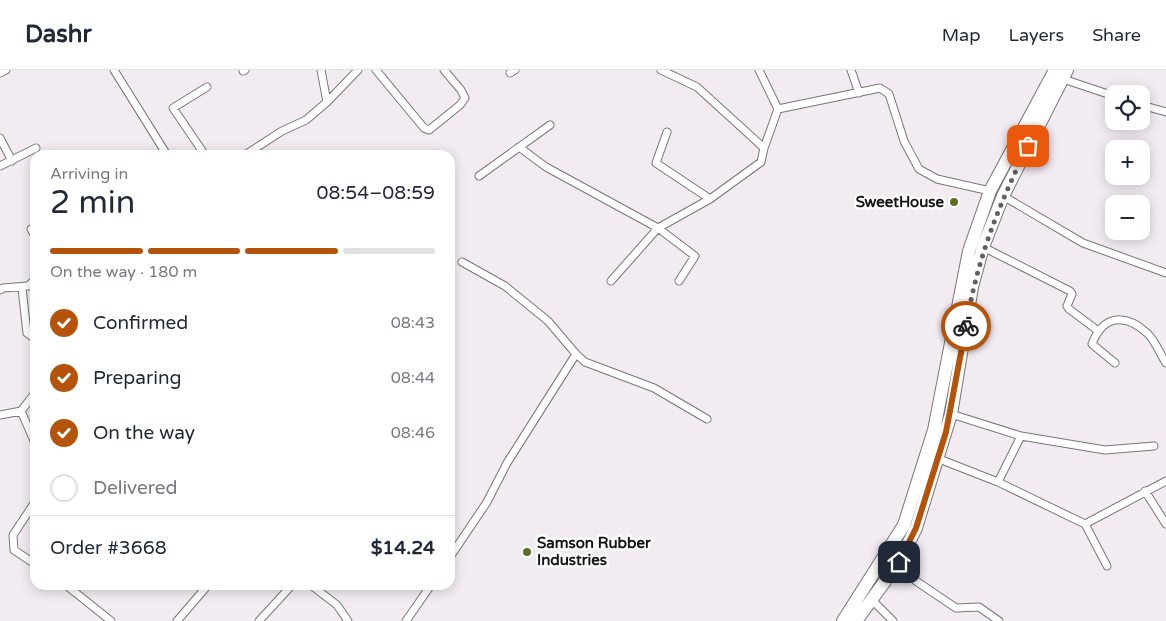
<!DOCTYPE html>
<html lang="en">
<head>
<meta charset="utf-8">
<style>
  :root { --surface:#fff; --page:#f2f2f3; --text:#1f2937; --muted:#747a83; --line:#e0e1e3; --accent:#b45309 }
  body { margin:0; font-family:"Varela Round",sans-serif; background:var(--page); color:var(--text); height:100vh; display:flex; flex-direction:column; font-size:19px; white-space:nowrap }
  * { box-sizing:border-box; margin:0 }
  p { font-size:16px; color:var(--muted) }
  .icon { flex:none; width:28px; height:28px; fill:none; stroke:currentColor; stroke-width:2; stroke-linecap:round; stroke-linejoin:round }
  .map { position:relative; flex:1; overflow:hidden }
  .side { position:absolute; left:30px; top:80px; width:425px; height:440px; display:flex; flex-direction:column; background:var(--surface); border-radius:15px; box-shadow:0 2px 12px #0003 }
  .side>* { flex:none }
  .controls { position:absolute; left:1105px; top:15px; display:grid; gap:10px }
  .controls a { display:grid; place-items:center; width:45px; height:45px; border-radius:10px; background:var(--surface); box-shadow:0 2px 12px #0003; font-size:25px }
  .pin { position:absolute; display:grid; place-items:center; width:42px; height:42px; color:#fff; margin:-21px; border-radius:10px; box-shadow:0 2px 8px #0006 }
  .courier { position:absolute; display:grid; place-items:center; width:50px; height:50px; margin:-25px; border:4px solid #b45309; border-radius:50%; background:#fff; color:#222; box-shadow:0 1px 6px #0007 }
  .head em { font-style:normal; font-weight:600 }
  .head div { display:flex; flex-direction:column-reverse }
  .head { display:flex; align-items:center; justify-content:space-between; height:85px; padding:0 20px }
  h1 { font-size:32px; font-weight:600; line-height:38px }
  .bar { display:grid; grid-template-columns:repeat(4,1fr); gap:8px 5px; align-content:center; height:60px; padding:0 20px }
  .bar i { height:6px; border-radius:4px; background:var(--line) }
  .bar .active { background:var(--accent) }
  .bar p { grid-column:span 4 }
  .line { display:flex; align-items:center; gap:12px; padding:0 20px; border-top:1px solid var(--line) }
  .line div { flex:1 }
  ol { padding:0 20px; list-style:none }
  li { display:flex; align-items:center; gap:15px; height:55px }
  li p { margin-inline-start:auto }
  li .icon { padding:5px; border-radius:50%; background:var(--accent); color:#fff; stroke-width:4 }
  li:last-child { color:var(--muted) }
  li i { width:28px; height:28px; border:2px solid var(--line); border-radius:50% }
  header { display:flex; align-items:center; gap:30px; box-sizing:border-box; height:70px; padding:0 25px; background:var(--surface); border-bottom:1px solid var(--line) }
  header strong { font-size:24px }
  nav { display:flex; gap:28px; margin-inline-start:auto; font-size:18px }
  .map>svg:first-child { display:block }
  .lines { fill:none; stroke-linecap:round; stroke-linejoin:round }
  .street-casing { stroke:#7a747a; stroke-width:9 }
  .highway-casing { stroke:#7a747a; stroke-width:14 }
  .street { stroke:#fff; stroke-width:7 }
  .highway { stroke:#fff; stroke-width:12 }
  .done { stroke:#625e62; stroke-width:5; stroke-dasharray:0 9 }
  .route { stroke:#b45309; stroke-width:6 }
  .poi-dot { fill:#5c701f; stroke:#fff; stroke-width:2 }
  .labels { text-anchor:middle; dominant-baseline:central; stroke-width:4.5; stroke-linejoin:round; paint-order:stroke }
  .poi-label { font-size:15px; font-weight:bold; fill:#141214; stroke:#fff; text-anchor:end }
</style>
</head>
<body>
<header>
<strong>Dashr</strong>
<nav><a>Map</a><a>Layers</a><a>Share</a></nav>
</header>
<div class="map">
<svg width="1166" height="551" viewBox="0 0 1166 551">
  <rect width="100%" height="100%" fill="#f2ecf2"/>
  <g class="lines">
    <defs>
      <path id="street" d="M114 0 167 85
        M376 0 424 58 429 60 460 35 465 28 461 20 444 0
        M661 0 697 17 764 78
        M759 0 778 39 880 18 889 24 904 71 919 99 937 109 990 121
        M851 0 859 23
        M243 1 245 0
        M0 3 6 0
        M510 3 515 0
        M1060 8 1114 26
        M327 32 358 0
        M1141 35 1166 42
        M667 62 656 93 710 129
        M0 68 12 91
        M519 77 546 97 658 158 710 129 761 92 764 78 778 39
        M205 85 173 38 207 17
        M245 85 282 61 306 50 327 32 321 0
        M0 96 36 78
        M479 106 550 55
        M1003 126 1083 173 1166 203
        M31 159 35 166
        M983 177 1070 221 1072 224 1067 236 1069 239 1097 260
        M462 192 505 216 548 251 576 284 585 292 654 318 707 349
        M611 211 658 158 695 186 679 211
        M22 218 27 263 35 269
        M0 220 3 218 28 216 35 210
        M1115 293 1092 274C1103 245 1125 243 1147 263 1155 270 1160 284 1166 293
        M21 341 35 373
        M951 344 1021 366
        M0 345 21 341 35 323
        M934 387 998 412 1085 454 1107 496
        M998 412 1021 366 1105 380 1154 376
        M1145 421 1166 454
        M35 432 13 465 14 480 35 494
        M1085 454 1166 411
        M450 487 487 432 507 393 576 284
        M899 492 916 511 956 538 979 537 999 551
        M66 515 111 551
        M311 515 337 535 348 551
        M872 530 893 551
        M177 551 208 515
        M259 551 292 515
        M406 551 431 515"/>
      <path id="highway" d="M843 551 904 455 934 360 969 181 990 121 1055 0
        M856 551 899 492 916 458 951 344 972 217 983 177 1003 126 1067 0"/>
    </defs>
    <use href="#street" class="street-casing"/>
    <use href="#highway" class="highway-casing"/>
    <use href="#street" class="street"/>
    <use href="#highway" class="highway"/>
  </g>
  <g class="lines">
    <path class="done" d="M966 256C977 190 998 136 1028 76"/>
    <path class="route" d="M899 492 916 458 946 362 966 256"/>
  </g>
  <g class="poi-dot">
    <circle cx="954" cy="132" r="5"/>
    <circle cx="527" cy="482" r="5"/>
  </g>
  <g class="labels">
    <g class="poi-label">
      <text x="944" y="132">SweetHouse</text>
      <text x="537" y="473" text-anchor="start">Samson Rubber<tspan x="537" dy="17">Industries</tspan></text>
    </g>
  </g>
</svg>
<div class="controls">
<a><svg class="icon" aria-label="locate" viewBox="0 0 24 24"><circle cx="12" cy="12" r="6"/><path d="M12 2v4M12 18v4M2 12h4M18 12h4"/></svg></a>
<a>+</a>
<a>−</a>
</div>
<div class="pin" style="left:1028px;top:76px;background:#ea580c"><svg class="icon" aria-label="bag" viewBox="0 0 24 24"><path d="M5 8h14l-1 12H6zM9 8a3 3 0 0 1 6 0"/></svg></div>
<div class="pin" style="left:899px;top:492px;background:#1f2937"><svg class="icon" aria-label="home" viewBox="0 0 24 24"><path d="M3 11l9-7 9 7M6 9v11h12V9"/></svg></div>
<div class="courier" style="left:966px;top:256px"><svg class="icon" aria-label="bike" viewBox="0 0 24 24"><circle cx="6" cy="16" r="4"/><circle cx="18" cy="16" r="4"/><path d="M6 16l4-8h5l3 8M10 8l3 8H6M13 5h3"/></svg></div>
<section class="side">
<div class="head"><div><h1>2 min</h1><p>Arriving in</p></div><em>08:54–08:59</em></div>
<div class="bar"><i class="active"></i><i class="active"></i><i class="active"></i><i></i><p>On the way · 180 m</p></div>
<ol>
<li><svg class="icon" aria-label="check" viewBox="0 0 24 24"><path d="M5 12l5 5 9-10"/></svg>Confirmed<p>08:43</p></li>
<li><svg class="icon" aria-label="check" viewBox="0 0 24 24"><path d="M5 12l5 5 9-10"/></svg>Preparing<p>08:44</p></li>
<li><svg class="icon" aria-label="check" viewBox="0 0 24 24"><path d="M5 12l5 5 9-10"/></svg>On the way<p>08:46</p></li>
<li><i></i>Delivered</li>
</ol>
<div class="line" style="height:65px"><div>Order #3668</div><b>$14.24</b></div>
</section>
</div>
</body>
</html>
